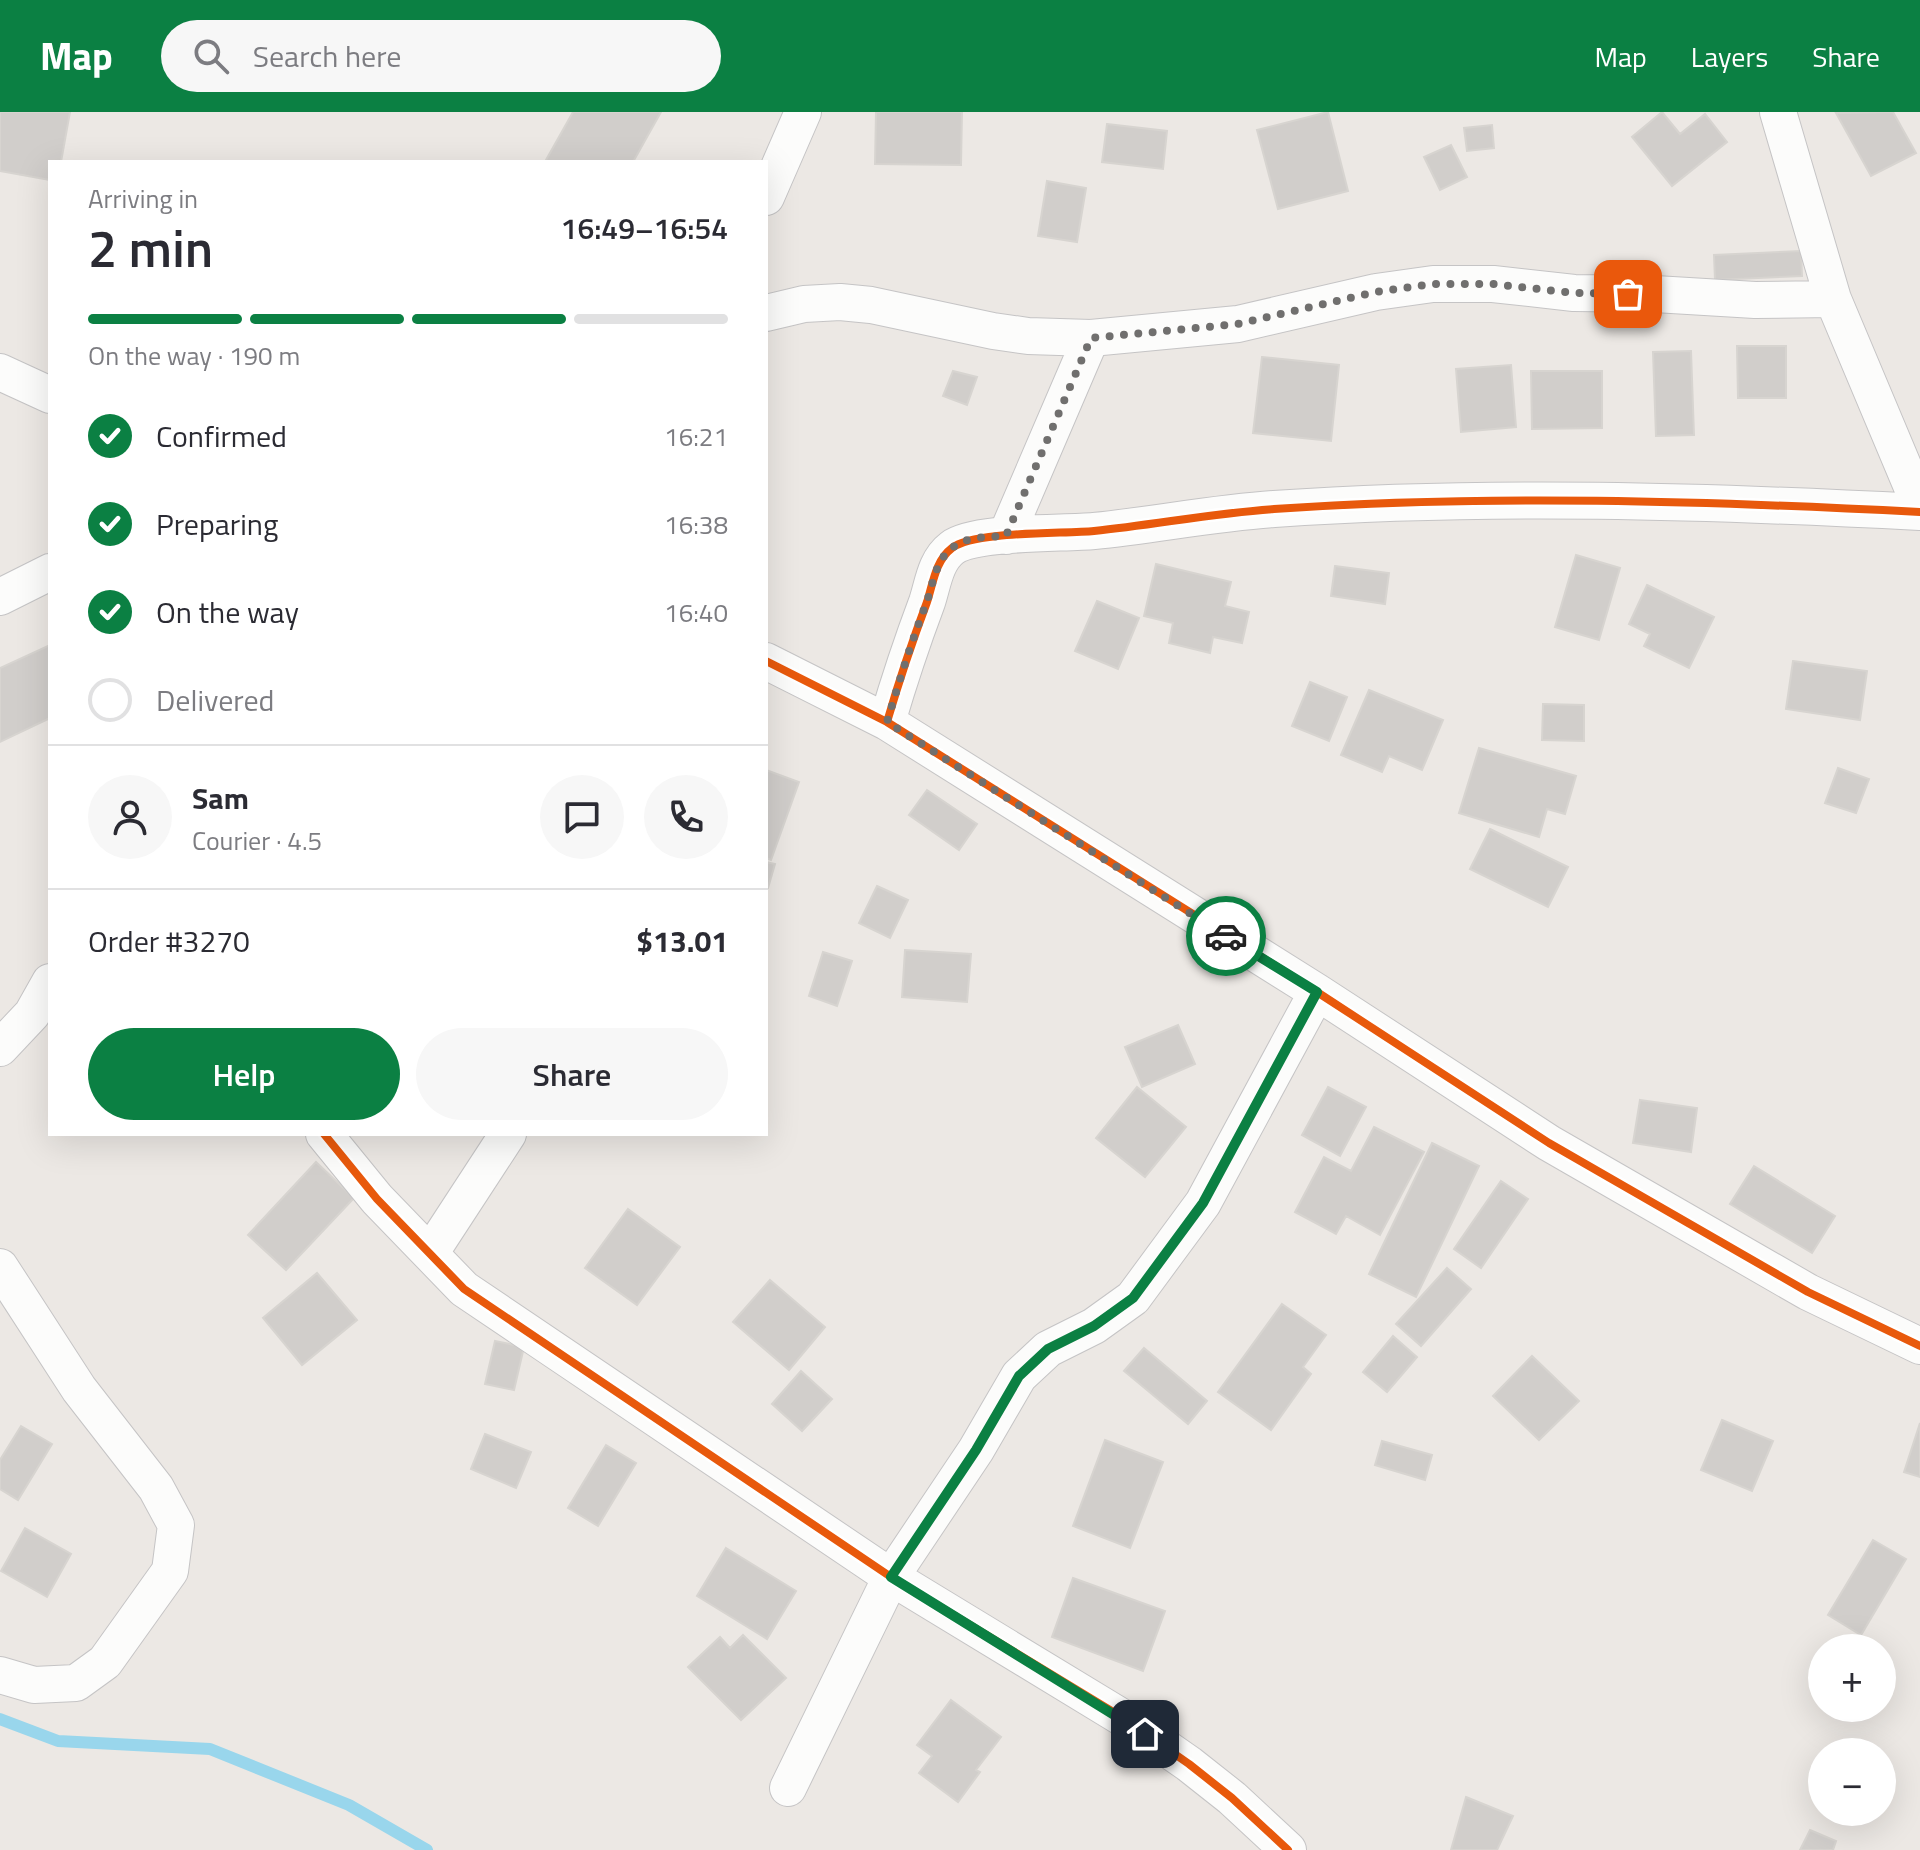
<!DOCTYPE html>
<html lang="en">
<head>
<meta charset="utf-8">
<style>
  :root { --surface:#fff; --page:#f7f7f7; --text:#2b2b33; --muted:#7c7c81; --line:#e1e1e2; --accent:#0b8043 }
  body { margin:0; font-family:"Titillium Web",sans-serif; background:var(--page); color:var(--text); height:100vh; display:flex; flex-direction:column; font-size:30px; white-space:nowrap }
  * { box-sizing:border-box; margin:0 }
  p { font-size:26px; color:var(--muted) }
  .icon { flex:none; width:44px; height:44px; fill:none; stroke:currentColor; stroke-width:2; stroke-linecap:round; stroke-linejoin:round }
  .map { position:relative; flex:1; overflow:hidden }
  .panel { position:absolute; left:48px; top:48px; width:720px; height:976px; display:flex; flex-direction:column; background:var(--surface); border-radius:0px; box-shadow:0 8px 32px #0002 }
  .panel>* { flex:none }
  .tools { position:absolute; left:1808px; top:1522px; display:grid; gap:16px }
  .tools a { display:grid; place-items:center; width:88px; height:88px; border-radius:50%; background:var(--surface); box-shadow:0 8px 32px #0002; font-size:40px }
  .pin { position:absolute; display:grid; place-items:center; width:68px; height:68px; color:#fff; margin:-34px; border-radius:16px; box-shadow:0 4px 12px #0006 }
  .courier { position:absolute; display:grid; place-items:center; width:80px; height:80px; margin:-40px; border:6px solid #0b8043; border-radius:50%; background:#fff; color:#222; box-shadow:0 2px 10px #0007 }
  .head em { font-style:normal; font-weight:600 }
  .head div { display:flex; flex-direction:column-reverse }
  .head { display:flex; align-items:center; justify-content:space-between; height:136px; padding:0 40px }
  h1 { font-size:52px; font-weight:600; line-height:60px }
  .bar { display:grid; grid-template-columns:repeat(4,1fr); gap:12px 8px; align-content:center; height:96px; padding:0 40px }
  .bar i { height:10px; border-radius:6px; background:var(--line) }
  .bar .on { background:var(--accent) }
  .bar p { grid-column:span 4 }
  .line { display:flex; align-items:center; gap:20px; padding:0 40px; border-top:2px solid var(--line) }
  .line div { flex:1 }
  .round { display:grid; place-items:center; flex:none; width:84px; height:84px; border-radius:42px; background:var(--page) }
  ol { padding:0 40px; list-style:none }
  li { display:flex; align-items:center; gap:24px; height:88px }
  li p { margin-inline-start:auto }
  li .icon { padding:8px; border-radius:50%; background:var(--accent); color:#fff; stroke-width:4 }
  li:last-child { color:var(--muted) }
  li i { width:44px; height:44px; border:4px solid var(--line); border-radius:50% }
  .cta { display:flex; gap:16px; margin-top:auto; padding:16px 40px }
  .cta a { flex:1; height:92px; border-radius:48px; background:var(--accent); color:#fff; font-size:32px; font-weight:600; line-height:92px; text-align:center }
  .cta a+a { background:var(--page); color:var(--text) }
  header { display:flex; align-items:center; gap:48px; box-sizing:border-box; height:112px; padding:0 40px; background:var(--accent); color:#fff }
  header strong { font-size:38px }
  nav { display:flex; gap:44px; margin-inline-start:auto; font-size:28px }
  .search { width:560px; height:72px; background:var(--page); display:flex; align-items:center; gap:20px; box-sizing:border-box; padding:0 28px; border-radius:44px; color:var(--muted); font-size:30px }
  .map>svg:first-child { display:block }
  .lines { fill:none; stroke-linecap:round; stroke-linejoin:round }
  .stream { stroke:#99d6ec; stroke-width:12 }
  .building { fill:#d1cecb; stroke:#d7d4d0; stroke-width:2 }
  .street-casing { stroke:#c5c4c5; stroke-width:38 }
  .street { stroke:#fcfcfb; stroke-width:36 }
  .cycleway-casing { stroke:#fff; stroke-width:13 }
  .cycleway { stroke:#e8590c; stroke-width:8 }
  .done { stroke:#706f6e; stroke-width:8; stroke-dasharray:0 14.4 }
  .route { stroke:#0b8043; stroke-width:10 }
</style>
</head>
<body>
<header>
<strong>Map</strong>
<div class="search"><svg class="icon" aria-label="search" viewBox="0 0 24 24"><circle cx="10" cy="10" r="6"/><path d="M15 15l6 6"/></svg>Search here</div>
<nav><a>Map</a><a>Layers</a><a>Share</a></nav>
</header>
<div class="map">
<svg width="1920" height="1738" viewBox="0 0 1920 1738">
  <rect width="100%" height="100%" fill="#ece8e4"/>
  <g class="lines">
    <path class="stream" d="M0 1607 58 1629 210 1637 349 1693 427 1738"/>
  </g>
  <path class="building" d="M0 0H70L61 50H50V68L0 59Z
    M573 0H661L633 50H549L546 48Z
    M876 0H962L961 53 875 52Z
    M1328 0 1348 79 1278 97 1257 18Z
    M1662 0 1680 22 1705 2 1727 30 1672 74 1632 25Z
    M1893 0 1916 41 1871 64 1836 1Z
    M1107 12 1167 19 1163 57 1102 50Z
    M1492 13 1494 36 1467 39 1464 16Z
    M1451 33 1467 65 1440 78 1424 45Z
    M1047 69 1086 76 1077 130 1038 124Z
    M1801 139 1802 164 1715 168 1714 143Z
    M1737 234H1786V286H1738Z
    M1691 239 1694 323 1656 324 1653 240Z
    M1262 245 1339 253 1331 329 1253 321Z
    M1511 253 1516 315 1461 320 1456 257Z
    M953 259 977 265 967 293 943 284Z
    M1531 259H1602V316L1532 317Z
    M1576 443 1620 456 1599 528 1555 515Z
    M1156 452 1231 470 1225 494 1249 500 1242 531 1213 525 1210 541 1169 531 1173 511 1144 504Z
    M1335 454 1389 461 1385 492 1331 484Z
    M1647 473 1714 505 1689 556 1644 534 1650 522 1629 512Z
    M1097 489 1139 506 1118 557 1075 539Z
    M50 533V606L0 630V556Z
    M1793 549 1867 559 1860 608 1786 597Z
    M1310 570 1347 585 1329 629 1292 614Z
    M1369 578 1443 608 1422 658 1389 644 1382 660 1341 643Z
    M1543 592 1584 593V629L1542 628Z
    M1479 636 1576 664 1565 702 1547 697 1539 725 1459 701Z
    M1838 656 1869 667 1856 701 1825 691Z
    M766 658 799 670 771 748 766 746Z
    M927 678 977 712 959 738 909 703Z
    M1490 717 1568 755 1548 795 1470 757Z
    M766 750 775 752 768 776H766Z
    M877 774 908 788 890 826 859 811Z
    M905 838 971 842 967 890 902 885Z
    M823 840 852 849 837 894 809 884Z
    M1178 913 1195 952 1142 975 1125 935Z
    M1137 975 1186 1015 1145 1065 1096 1026Z
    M1328 975 1366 995 1340 1044 1302 1023Z
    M1640 988 1697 996 1691 1040 1633 1031Z
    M1374 1015 1424 1040 1380 1123 1346 1104 1336 1122 1295 1100 1324 1045 1351 1059Z
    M1432 1031 1479 1054 1416 1185 1369 1162Z
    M316 1050 354 1086 286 1158 248 1123Z
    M1754 1054 1835 1104 1812 1141 1730 1092Z
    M1501 1069 1528 1087 1481 1156 1454 1137Z
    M628 1097 680 1135 637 1193 585 1156Z
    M1447 1156 1471 1177 1421 1234 1396 1212Z
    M317 1161 357 1208 302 1253 263 1206Z
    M770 1168 825 1215 789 1258 733 1210Z
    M1282 1192 1326 1223 1303 1255 1311 1262 1271 1318 1218 1280Z
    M1393 1224 1417 1245 1387 1280 1363 1260Z
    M495 1229 524 1235 514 1278 485 1272Z
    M1144 1236 1207 1289 1188 1312 1124 1259Z
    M1532 1244 1579 1289 1539 1328 1493 1284Z
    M801 1259 832 1287 802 1319 772 1292Z
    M1722 1308 1773 1329 1752 1379 1701 1358Z
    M1920 1311V1365L1904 1360Z
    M21 1314 52 1332 18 1388 0 1377V1348Z
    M485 1322 531 1340 516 1376 471 1357Z
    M1105 1328 1163 1350 1130 1436 1073 1414Z
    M1382 1329 1432 1343 1425 1368 1375 1353Z
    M606 1333 636 1351 598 1414 568 1396Z
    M25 1416 71 1442 47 1485 1 1459Z
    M1873 1428 1906 1447 1861 1523 1828 1503Z
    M726 1436 796 1479 767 1527 697 1484Z
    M1073 1466 1165 1499 1143 1559 1052 1525Z
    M743 1523 786 1566 741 1608 688 1555 720 1525 730 1536Z
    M951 1588 1001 1625 976 1658 980 1660 958 1690 919 1661 932 1644 917 1633Z
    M1466 1685 1513 1704 1497 1738H1451Z
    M1810 1718 1836 1729 1833 1738H1800Z"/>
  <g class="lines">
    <defs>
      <path id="street" d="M1778 0 1833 187 1920 394
        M766 85 803 0
        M766 201 804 192 840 190 871 193 993 219 1028 224 1091 226 1238 212 1376 180 1433 172H1493L1574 181 1655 182 1755 188 1833 187
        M0 260 50 283
        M1006 424 1091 226
        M0 485 50 460
        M766 549 887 610 1317 880 1549 1031 1808 1180 1920 1234
        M887 610C899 569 912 530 927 490 933 472 935 449 952 436 974 419 1061 422 1094 419 1154 413 1214 401 1274 397 1489 382 1705 389 1920 400
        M0 936 32 902 50 870
        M324 1022 377 1087 464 1177 891 1465 1123 1606 1189 1652 1232 1686 1288 1738
        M431 1140 508 1022
        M0 1155 79 1277 156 1376 176 1413 170 1459 105 1550 76 1571 34 1573 0 1563
        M788 1676 891 1465 976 1338 1019 1264 1048 1237 1094 1214 1133 1186 1203 1091 1317 880"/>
    </defs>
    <use href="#street" class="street-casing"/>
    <use href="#street" class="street"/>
    <defs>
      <path id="cycleway" d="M766 549 887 610 1317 880 1549 1031 1808 1180 1920 1234
        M887 610C899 569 912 530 927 490 933 472 935 449 952 436 974 419 1061 422 1094 419 1154 413 1214 401 1274 397 1489 382 1705 389 1920 400
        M324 1022 377 1087 464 1177 891 1465 1123 1606 1189 1652 1232 1686 1288 1738"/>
    </defs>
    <use href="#cycleway" class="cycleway-casing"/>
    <use href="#cycleway" class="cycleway"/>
  </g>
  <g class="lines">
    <path class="done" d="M1226 824 887 610C899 570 911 531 926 492 933 473 935 449 952 436 968 424 987 425 1006 424L1091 226 1238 212 1376 180 1433 172H1493L1574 181 1628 182"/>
    <path class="route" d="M1145 1622 891 1465 976 1338 1019 1264 1048 1237 1094 1214 1133 1186 1203 1091 1317 880 1226 824"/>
  </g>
</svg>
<div class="tools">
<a>+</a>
<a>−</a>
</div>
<div class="pin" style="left:1628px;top:182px;background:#ea580c"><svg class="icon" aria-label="bag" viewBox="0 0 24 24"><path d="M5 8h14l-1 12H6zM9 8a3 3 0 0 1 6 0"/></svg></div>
<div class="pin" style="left:1145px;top:1622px;background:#1f2937"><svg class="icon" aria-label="home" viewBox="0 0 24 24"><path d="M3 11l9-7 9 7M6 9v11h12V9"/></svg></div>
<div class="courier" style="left:1226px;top:824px"><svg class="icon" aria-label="car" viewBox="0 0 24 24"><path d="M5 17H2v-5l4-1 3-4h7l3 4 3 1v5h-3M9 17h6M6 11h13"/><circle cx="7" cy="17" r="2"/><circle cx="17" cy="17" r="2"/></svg></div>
<section class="panel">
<div class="head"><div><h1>2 min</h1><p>Arriving in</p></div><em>16:49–16:54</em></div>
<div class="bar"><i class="on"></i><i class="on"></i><i class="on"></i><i></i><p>On the way · 190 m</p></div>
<ol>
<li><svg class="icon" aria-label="check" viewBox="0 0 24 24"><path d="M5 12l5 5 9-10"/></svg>Confirmed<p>16:21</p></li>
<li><svg class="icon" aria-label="check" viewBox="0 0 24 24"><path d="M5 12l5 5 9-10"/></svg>Preparing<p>16:38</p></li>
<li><svg class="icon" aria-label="check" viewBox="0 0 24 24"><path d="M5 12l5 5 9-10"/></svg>On the way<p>16:40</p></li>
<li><i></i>Delivered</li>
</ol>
<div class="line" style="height:144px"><a class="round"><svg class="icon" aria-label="person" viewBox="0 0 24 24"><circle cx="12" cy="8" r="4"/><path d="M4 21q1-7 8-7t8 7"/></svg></a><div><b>Sam</b><p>Courier · 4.5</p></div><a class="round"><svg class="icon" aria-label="chat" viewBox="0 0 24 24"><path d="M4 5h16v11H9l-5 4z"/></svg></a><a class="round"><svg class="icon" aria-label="phone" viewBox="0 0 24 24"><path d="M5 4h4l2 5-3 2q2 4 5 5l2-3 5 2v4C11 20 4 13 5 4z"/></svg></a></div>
<div class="line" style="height:104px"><div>Order #3270</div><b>$13.01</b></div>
<div class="cta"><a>Help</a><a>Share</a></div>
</section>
</div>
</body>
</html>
